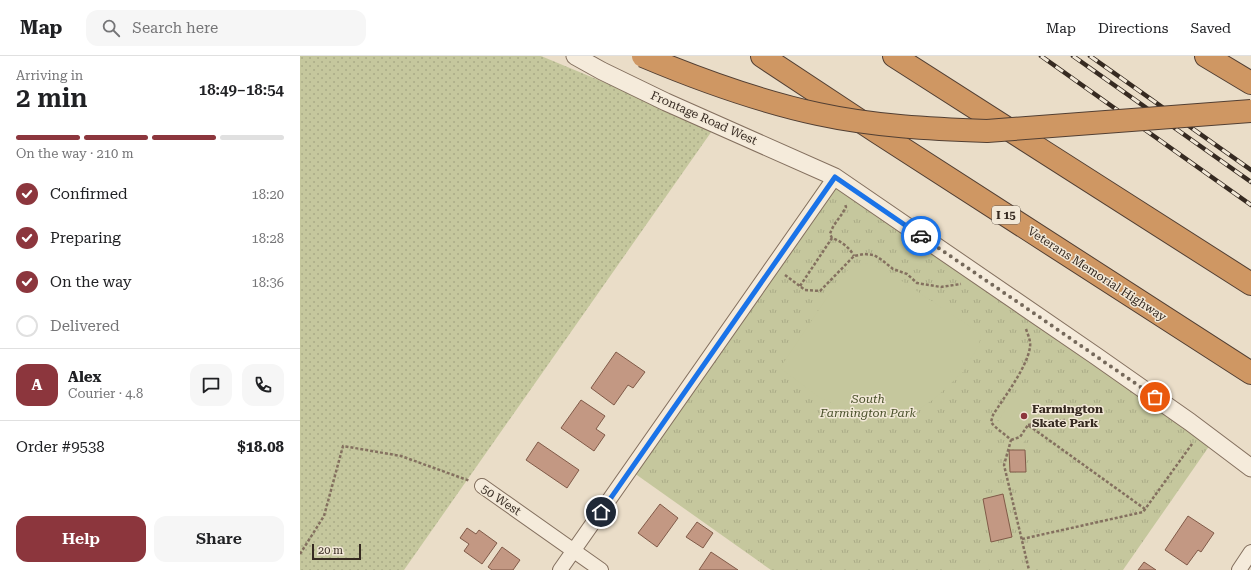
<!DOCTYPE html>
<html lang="en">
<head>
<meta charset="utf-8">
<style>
  :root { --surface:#fff; --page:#f6f6f6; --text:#202124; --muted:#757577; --line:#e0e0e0; --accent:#8c363d }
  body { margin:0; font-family:"Roboto Serif",serif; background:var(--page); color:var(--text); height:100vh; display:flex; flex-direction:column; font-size:15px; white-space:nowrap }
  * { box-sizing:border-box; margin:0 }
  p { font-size:13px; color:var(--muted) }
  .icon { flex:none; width:22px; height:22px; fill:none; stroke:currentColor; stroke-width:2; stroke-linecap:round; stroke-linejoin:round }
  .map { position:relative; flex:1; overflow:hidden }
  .details { display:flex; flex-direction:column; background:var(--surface); width:300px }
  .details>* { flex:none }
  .scale { position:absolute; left:12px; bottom:10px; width:49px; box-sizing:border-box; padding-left:4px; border:2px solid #362a21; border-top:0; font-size:11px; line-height:14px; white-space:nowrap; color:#362a21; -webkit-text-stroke:3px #f2e8d7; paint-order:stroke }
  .pin { position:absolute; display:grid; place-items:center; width:34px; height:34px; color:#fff; margin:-17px; border:2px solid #fff; border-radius:50%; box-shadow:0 1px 4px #0007 }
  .courier { position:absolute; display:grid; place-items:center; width:40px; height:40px; margin:-20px; border:3px solid #1a73e8; border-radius:50%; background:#fff; color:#222; box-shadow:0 1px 5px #0007 }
  .overview em { font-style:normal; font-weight:600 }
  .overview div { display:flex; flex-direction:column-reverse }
  .overview { display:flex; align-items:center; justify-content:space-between; height:68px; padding:0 16px }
  h1 { font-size:26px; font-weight:600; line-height:30px }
  .bar { display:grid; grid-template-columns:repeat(4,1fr); gap:6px 4px; align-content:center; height:48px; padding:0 16px }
  .bar i { height:5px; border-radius:3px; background:var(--line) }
  .bar .active { background:var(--accent) }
  .bar p { grid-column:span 4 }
  .line { display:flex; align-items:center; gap:10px; padding:0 16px; border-top:1px solid var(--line) }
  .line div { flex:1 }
  .round { display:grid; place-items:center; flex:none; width:42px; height:42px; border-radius:12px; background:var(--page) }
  ol { padding:0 16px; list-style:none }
  li { display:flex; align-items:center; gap:12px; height:44px }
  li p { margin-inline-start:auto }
  li .icon { padding:4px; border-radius:50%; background:var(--accent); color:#fff; stroke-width:4 }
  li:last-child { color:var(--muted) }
  li i { width:22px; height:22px; border:2px solid var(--line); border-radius:50% }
  .action { display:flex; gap:8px; margin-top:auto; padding:8px 16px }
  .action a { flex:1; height:46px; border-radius:12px; background:var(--accent); color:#fff; font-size:16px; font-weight:600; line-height:46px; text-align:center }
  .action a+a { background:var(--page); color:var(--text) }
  header { display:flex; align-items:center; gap:24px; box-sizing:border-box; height:56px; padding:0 20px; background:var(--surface); border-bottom:1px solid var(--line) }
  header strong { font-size:19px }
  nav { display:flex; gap:22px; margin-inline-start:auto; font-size:14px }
  .search { width:280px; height:36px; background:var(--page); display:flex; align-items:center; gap:10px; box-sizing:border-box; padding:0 14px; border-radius:12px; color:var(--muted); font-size:15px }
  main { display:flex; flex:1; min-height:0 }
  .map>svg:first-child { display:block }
  .grass { fill:url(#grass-dots) }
  .park { fill:url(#park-tufts) }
  .pitch { fill:#c5c79d }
  .building { fill:#c39883; stroke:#805a48 }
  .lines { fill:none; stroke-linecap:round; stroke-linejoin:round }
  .minor-casing { stroke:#84705f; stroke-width:16 }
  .tertiary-casing { stroke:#84705f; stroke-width:19 }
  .motorway-casing { stroke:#523f33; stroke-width:24 }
  .path { stroke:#84705f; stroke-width:2.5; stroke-dasharray:3 2; stroke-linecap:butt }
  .minor { stroke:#f5ebdb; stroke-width:14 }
  .tertiary { stroke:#f5ebdb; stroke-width:17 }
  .motorway { stroke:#cf9763; stroke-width:22 }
  .rail-casing { stroke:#362a21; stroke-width:4.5 }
  .rail { stroke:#f2e8d7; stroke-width:3; stroke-dasharray:9; stroke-linecap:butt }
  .motorway-bridge-casing { stroke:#523f33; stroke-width:24; stroke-linecap:butt }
  .motorway-bridge { stroke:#cf9763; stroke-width:22 }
  .done { stroke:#75695b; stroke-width:4; stroke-dasharray:0 7.2 }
  .route { stroke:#1a73e8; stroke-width:5 }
  .poi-dot { fill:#8c363d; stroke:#f2e8d7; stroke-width:1.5 }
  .labels { text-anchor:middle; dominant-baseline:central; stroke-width:3; stroke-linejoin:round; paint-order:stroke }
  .shield { fill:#f2e8d7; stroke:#6e6358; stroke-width:1 }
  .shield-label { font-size:11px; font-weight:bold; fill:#362a21 }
  .street-label { font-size:12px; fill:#362a21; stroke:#f2e8d7 }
  .park-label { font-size:12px; font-style:italic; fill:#49502a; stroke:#f2e8d7 }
  .poi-label { font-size:12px; font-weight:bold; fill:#362a21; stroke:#f2e8d7; text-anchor:start }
</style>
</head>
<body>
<header>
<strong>Map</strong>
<div class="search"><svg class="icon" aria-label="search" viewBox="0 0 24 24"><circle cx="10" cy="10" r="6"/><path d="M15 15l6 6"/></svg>Search here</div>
<nav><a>Map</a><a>Directions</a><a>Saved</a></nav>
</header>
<main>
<section class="details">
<div class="overview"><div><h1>2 min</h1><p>Arriving in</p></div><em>18:49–18:54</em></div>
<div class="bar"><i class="active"></i><i class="active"></i><i class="active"></i><i></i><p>On the way · 210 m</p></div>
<ol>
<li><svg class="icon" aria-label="check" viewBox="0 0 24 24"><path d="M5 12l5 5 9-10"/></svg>Confirmed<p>18:20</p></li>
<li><svg class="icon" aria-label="check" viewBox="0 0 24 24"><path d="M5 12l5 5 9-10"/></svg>Preparing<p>18:28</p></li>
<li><svg class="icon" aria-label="check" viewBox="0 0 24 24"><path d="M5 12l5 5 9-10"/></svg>On the way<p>18:36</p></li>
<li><i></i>Delivered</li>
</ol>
<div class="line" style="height:72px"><b class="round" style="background:var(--accent);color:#fff">A</b><div><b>Alex</b><p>Courier · 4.8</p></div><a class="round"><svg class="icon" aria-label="chat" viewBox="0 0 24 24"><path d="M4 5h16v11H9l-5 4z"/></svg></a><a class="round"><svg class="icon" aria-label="phone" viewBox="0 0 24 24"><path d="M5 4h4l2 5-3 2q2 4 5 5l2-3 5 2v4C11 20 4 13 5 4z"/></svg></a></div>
<div class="line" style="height:52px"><div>Order #9538</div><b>$18.08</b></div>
<div class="action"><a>Help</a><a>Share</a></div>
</section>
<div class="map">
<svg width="951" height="514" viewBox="0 0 951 514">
  <defs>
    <pattern id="grass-dots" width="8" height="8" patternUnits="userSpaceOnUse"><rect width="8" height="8" fill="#c5c79d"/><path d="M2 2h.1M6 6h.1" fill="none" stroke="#aaab87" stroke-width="1.8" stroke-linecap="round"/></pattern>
    <pattern id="park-tufts" width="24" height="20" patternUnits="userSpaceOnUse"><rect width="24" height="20" fill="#c5c79d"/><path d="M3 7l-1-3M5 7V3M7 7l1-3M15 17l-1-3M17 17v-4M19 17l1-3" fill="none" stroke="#aaab87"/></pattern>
  </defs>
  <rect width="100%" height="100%" fill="#eaddc8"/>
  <path class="grass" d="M0 0H241L414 72 104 514H0Z"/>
  <path class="park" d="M525 121 910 389 823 514H471L327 412Z"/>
  <path class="pitch" d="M568 207H575L681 278 679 289 663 316 634 343 616 355 602 358 583 360H558L519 341 480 312 540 222 553 209Z
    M722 328 753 353 722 388 697 367Z
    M688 506 689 514H651L650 513Z"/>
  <path class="building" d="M316 296 345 316 333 332 328 329 314 349 291 332Z
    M281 344 305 360 296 373 305 379 294 395 261 372Z
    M238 386 279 414 267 432 226 404Z
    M709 394H725L726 416H710Z
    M703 438 712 481 691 486 683 443Z
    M360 448 378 462 357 491 338 477Z
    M888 460 914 477 901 496 898 494 887 509 865 494Z
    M397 466 413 477 403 492 386 481Z
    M167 472 176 478 179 474 197 487 182 508 164 495 169 488 160 482Z
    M202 491 220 504 213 514H192L188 511Z
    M411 496 438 514H399Z
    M844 506 856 514H838Z"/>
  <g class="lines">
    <defs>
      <path id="minor" d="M182 430 301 514
        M260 514 535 121
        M939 514 951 496"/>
      <path id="tertiary" d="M275 0 302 15 366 46 535 121 796 300 890 366 951 412"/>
      <path id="motorway" d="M462 0 577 76 951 317
        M594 0 951 228
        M906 0 951 27"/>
    </defs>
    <use href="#minor" class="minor-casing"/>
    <use href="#tertiary" class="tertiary-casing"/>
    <use href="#motorway" class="motorway-casing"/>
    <path class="path" d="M532 182 530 178C533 168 541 161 546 151L545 148
      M485 219 505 234 520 235 554 200 564 198 574 199 582 204 593 213 607 218 617 227 641 231 661 228
      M500 230 532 182C541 185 550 192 554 200
      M726 273C728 279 731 285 730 291 727 312 704 341 693 359L691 366C696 373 705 378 711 384L704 409 729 514
      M728 369 765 364
      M711 384 720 381 728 369 845 453
      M722 483 843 456 892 388
      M0 498 24 460 43 390 101 400 170 425"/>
    <use href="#minor" class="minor"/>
    <use href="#tertiary" class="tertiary"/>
    <use href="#motorway" class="motorway"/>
    <defs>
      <path id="rail" d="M741 0 951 149
        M773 0 951 126
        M790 0 951 114"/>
    </defs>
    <use href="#rail" class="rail-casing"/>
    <use href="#rail" class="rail"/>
    <defs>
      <path id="motorway-bridge" d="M343 0C400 24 458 45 518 58 573 70 631 73 687 75L951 55"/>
    </defs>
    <use href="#motorway-bridge" class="motorway-bridge-casing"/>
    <use href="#motorway-bridge" class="motorway-bridge"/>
  </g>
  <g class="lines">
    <path class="done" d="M621 180 735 258 855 341"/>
    <path class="route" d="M301 456 535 121 621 180"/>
  </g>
  <circle class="poi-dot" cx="724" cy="360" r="4"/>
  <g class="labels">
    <rect class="shield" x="692" y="150" width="28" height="18" rx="3"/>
    <g class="shield-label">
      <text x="706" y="159">I 15</text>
    </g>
    <g class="street-label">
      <text transform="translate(404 62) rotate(24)">Frontage Road West</text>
      <text transform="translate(797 218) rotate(33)">Veterans Memorial Highway</text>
      <text transform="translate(201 444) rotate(34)">50 West</text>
    </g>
    <g class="park-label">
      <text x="568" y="343">South<tspan x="568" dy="14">Farmington Park</tspan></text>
    </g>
    <g class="poi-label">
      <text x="732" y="353">Farmington<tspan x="732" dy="14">Skate Park</tspan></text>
    </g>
  </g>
</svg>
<div class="scale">20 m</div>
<div class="pin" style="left:855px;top:341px;background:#ea580c"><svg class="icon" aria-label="bag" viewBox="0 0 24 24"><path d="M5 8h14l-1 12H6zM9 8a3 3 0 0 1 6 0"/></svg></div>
<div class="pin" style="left:301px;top:456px;background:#1f2937"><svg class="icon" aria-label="home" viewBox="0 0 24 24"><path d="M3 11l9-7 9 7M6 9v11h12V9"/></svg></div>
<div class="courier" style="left:621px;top:180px"><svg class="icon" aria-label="car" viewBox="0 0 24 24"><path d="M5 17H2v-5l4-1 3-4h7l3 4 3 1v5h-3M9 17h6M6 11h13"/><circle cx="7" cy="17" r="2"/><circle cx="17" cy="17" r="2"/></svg></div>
</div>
</main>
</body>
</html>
